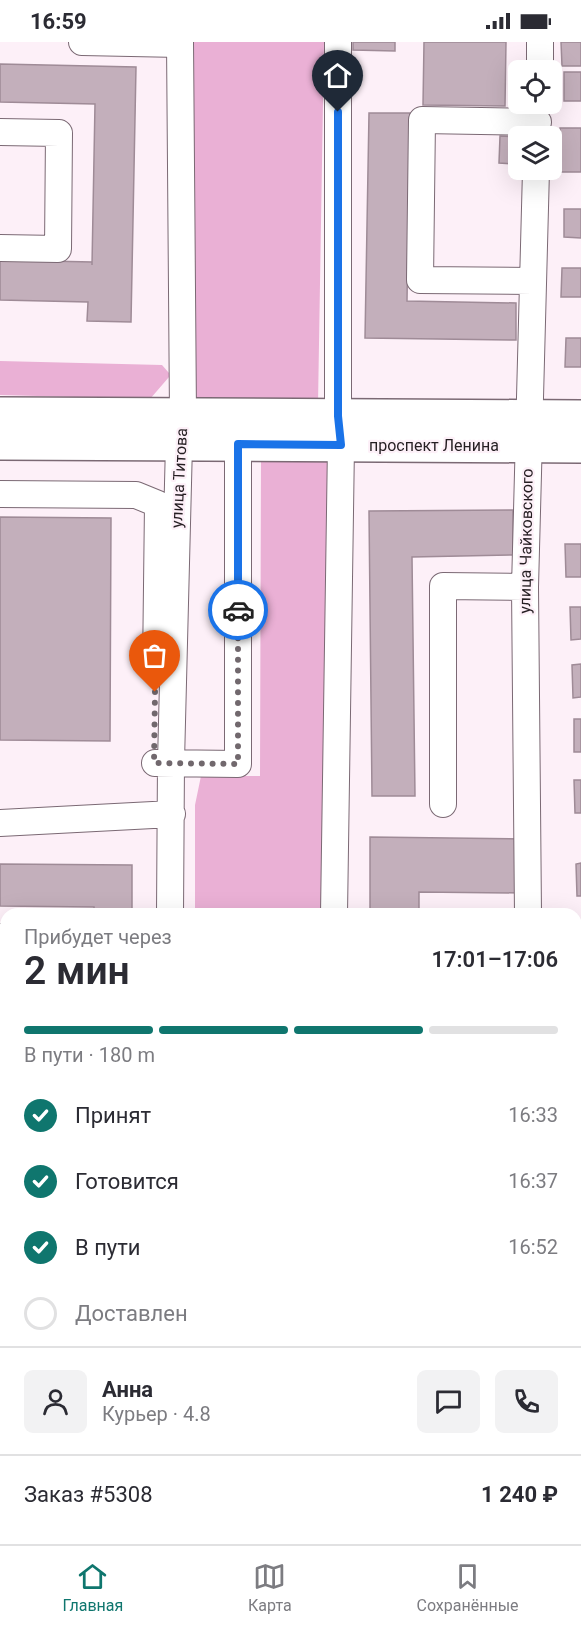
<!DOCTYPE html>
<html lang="ru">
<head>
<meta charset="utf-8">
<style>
  :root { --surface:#fff; --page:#f2f2f3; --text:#2b2b33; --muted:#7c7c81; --line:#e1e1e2; --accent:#0f766e }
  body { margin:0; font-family:Roboto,sans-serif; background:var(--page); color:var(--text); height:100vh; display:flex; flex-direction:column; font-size:22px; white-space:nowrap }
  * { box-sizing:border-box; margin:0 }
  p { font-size:20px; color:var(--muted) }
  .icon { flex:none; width:33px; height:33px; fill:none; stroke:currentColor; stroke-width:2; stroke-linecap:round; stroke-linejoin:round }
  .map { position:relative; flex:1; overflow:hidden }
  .sheet { position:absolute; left:0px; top:866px; width:582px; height:638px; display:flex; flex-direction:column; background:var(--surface); border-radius:18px 18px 0 0; box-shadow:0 6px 24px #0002 }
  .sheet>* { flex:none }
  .tools { position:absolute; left:508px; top:18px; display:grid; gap:12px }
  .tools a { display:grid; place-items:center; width:54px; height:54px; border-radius:9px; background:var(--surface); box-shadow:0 6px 24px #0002; font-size:30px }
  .pin { position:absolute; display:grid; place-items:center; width:51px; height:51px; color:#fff; margin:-62px -26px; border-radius:50% 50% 50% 0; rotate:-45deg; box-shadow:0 0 6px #0007 }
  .pin .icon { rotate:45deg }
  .courier { position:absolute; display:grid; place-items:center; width:60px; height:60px; margin:-30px; border:4px solid #1a73e8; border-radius:50%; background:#fff; color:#222; box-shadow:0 2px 8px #0007 }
  .head em { font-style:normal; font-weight:600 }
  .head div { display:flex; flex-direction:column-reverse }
  .head { display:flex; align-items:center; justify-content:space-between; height:102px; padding:0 24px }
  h1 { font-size:39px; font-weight:600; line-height:45px }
  .bar { display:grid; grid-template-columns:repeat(4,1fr); gap:9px 6px; align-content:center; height:72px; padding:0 24px }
  .bar i { height:8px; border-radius:4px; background:var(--line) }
  .bar .selected { background:var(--accent) }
  .bar p { grid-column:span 4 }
  .line { display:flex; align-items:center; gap:15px; padding:0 24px; border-top:2px solid var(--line) }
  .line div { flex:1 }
  .round { display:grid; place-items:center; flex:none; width:63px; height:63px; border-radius:9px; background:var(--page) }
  ol { padding:0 24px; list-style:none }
  li { display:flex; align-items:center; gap:18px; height:66px }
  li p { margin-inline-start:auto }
  li .icon { padding:6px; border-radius:50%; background:var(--accent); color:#fff; stroke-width:4 }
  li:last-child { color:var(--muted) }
  li i { width:33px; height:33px; border:3px solid var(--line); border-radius:50% }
  .status { display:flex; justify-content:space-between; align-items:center; height:42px; padding:0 30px; background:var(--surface); direction:ltr }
  .status svg { height:16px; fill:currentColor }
  .menu { display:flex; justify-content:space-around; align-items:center; height:84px; border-top:2px solid var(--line); background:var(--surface); font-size:16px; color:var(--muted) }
  .menu a { display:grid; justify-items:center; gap:3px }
  .menu .selected { color:var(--accent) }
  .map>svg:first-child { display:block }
  .green { fill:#eab0d5 }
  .building { fill:#c3afbb; stroke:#9f8b97; stroke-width:1.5 }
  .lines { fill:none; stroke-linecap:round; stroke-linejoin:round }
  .minor-casing { stroke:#7b6974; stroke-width:28 }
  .major-casing { stroke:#7b6974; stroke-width:36 }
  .minor { stroke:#fff; stroke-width:26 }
  .major { stroke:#fff; stroke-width:33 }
  .done { stroke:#71686d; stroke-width:6; stroke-dasharray:0 10.8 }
  .route { stroke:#1a73e8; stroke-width:8 }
  .labels { text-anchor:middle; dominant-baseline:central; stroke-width:4.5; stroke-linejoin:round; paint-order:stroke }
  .street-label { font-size:16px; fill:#251e22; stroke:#fdf0f8 }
</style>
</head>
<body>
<div class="status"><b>16:59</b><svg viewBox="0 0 49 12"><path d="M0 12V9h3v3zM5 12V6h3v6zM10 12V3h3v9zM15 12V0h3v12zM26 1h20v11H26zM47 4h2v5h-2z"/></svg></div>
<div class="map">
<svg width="581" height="1502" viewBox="0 0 581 1502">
  <rect width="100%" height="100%" fill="#fdf0f8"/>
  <path class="green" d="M191 0H324L318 362 189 360Z
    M0 319 162 323 169 331V335L150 357 0 353Z
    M261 415 331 418 326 871 195 872V763L201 734H260Z
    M188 1497H312V1502H188Z"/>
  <path class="building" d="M353 0H395V9L353 8Z
    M424 0H506L505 64 423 63Z
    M561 0H581V24H562Z
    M0 22 136 25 131 280 87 279 88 260 0 258V218L92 220V223L95 62 0 60Z
    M564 30H581V59H564Z
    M369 71H410L407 259 516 261V298L365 296Z
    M560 86H581V130H561Z
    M500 94 517 95 516 122 499 121Z
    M564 167H581V196L564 195Z
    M562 226H581V255H561Z
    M566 296H581V325H565Z
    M513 468V513L412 515 415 754H372L369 469Z
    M0 475 111 476 110 699 0 698Z
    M565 502H581V535H566Z
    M570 565H581V597L571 598Z
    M581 622V655L573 656 572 623Z
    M574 677H581V710H574Z
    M574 738H581V771H575Z
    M370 795 522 797V851L419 850V872H370Z
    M581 821V854H577L576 822Z
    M0 822 132 823V872H94V865L0 864Z
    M579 905H581V938H579Z
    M0 1082H6V1120H0Z
    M359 1497H490V1502H359Z
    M0 1498H126V1502H0Z"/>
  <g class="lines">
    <defs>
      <path id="minor" d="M82 0 180 2
        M540 28V0
        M0 90 59 91 58 207 0 206
        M533 239 420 238 422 78 538 80
        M0 452 136 453 158 462 156 626
        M155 721 238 722V403
        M443 762V544L525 545
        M0 781 172 772
        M170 872 171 720 179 402 183 373 180 0
        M334 872 341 403 338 373V0
        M528 872 525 545 536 128
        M0 895H6
        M0 1050H6
        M0 1144H6
        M0 1434H6
        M576 1462H581
        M166 1497V1502
        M317 1502V1497
        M534 1502V1497"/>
      <path id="major" d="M0 372 581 375
        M0 401 581 404"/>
    </defs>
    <use href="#minor" class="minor-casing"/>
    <use href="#major" class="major-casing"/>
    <use href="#minor" class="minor"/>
    <use href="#major" class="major"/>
  </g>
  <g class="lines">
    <path class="done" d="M155 650 154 721 238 722V568"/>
    <path class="route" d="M238 568V402L341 403 338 374V70"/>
  </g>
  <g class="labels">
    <g class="street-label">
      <text x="434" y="403">проспект Ленина</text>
      <text transform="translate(179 436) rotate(-87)">улица Титова</text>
      <text transform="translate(526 499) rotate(-89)">улица Чайковского</text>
    </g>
  </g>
</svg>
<div class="tools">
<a><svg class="icon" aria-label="locate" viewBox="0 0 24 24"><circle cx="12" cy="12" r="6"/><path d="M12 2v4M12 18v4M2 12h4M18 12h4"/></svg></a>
<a><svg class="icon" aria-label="layers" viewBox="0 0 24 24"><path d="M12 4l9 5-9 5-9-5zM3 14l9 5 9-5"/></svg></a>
</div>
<div class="pin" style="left:155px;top:650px;background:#ea580c"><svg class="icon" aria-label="bag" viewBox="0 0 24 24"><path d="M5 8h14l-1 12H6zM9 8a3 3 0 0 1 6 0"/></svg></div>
<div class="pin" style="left:338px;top:70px;background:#1f2937"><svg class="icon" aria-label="home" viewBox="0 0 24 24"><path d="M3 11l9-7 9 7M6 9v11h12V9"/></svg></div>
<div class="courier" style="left:238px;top:568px"><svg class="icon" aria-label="car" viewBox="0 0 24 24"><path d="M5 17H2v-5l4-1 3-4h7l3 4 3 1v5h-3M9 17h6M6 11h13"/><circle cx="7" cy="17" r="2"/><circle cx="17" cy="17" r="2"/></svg></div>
<section class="sheet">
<div class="head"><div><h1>2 мин</h1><p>Прибудет через</p></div><em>17:01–17:06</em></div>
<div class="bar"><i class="selected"></i><i class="selected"></i><i class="selected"></i><i></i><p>В пути · 180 m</p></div>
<ol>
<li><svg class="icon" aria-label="check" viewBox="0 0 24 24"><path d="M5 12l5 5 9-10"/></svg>Принят<p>16:33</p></li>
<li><svg class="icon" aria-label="check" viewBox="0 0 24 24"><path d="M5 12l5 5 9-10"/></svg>Готовится<p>16:37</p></li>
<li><svg class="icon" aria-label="check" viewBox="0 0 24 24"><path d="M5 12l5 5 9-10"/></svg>В пути<p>16:52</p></li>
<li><i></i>Доставлен</li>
</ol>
<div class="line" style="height:108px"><a class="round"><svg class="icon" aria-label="person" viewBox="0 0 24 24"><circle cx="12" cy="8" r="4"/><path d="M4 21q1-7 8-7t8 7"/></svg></a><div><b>Анна</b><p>Курьер · 4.8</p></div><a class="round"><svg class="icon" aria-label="chat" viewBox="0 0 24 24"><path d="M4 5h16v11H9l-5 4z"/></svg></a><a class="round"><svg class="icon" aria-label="phone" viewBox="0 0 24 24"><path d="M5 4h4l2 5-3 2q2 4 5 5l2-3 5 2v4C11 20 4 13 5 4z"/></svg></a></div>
<div class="line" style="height:78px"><div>Заказ #5308</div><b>1 240 ₽</b></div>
</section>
</div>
<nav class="menu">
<a class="selected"><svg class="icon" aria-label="home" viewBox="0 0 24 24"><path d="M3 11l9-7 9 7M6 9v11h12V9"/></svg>Главная</a>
<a><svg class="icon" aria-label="map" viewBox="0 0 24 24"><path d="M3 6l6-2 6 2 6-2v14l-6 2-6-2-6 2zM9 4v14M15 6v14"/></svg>Карта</a>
<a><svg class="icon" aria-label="saved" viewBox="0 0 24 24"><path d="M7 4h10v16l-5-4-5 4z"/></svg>Сохранённые</a>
</nav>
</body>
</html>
